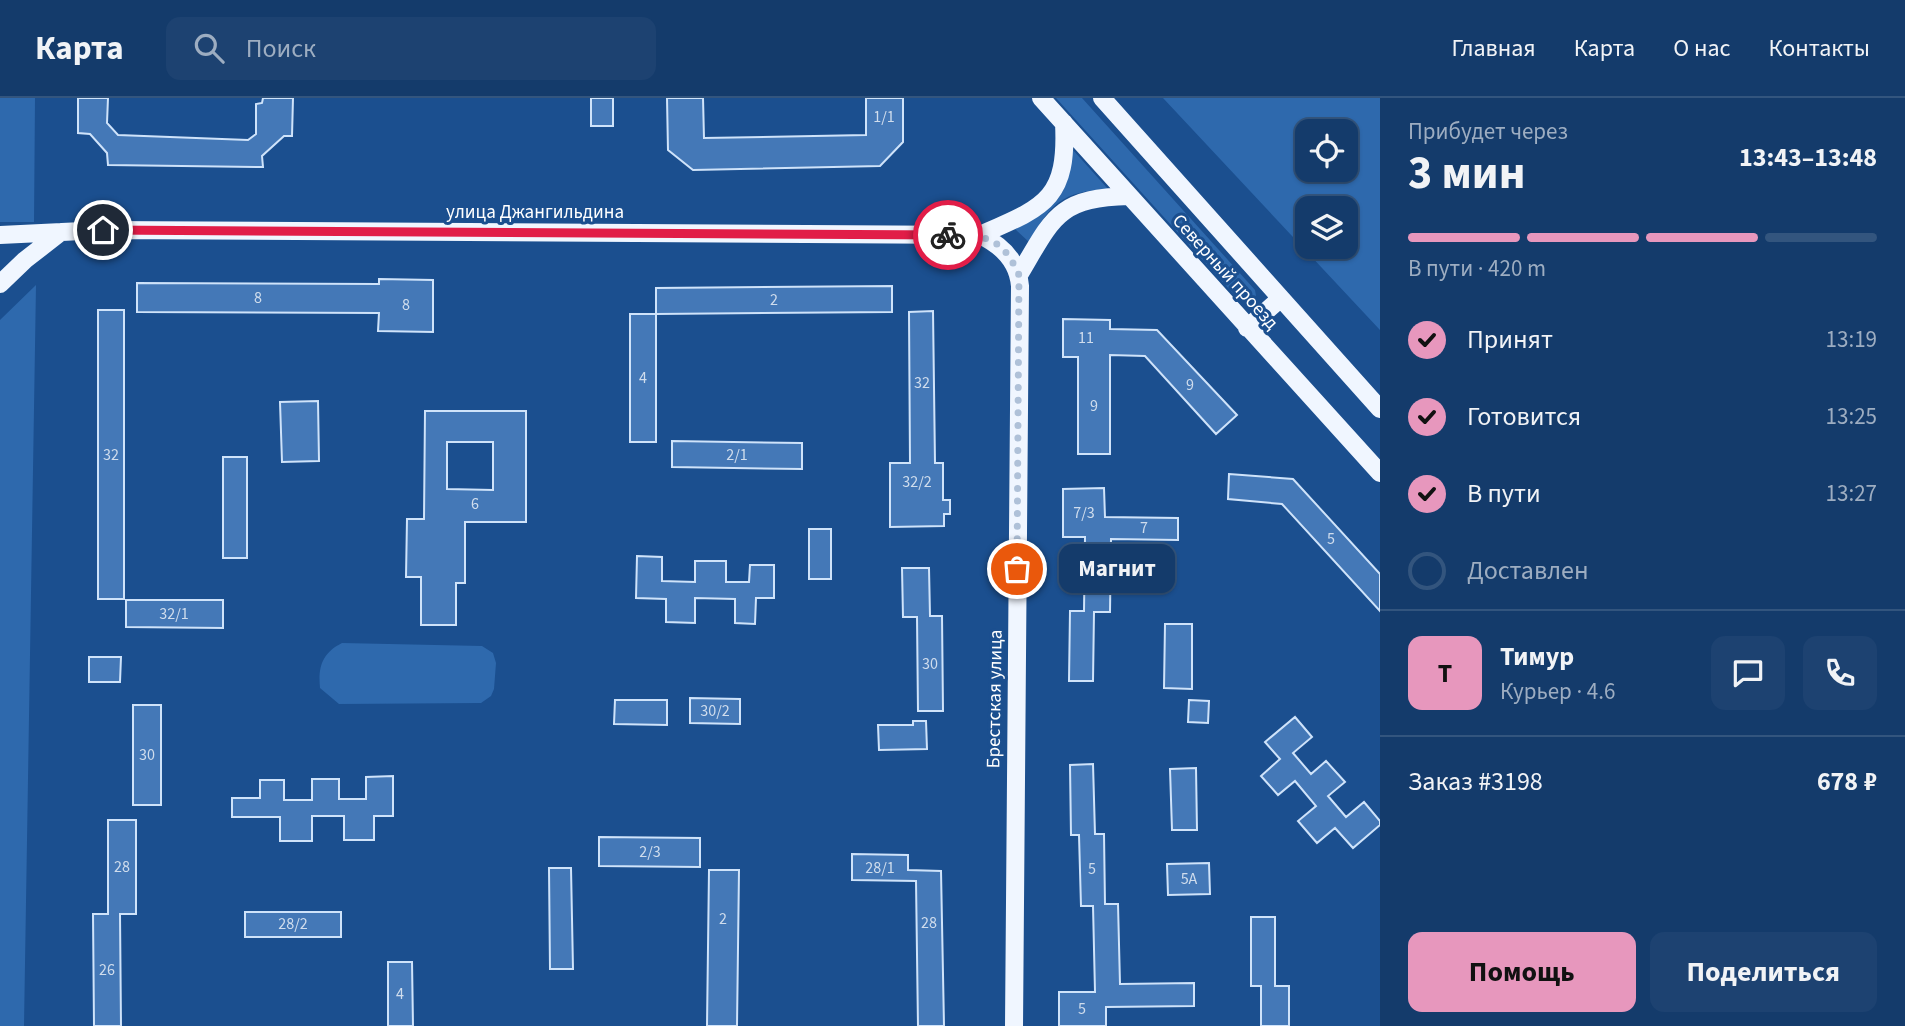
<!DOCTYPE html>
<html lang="ru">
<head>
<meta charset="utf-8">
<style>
  :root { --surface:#143b6b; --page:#1d4271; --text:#f1f3f6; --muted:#9dadc1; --line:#33557e; --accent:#e797bd }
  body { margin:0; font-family:"Source Sans 3",sans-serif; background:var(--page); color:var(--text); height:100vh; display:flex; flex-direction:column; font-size:26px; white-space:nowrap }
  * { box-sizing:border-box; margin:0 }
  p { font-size:23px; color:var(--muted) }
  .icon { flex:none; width:38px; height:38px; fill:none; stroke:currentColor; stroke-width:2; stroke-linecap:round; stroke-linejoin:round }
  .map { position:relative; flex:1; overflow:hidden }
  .drawer { display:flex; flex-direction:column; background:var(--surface); width:525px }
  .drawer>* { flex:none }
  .fabs { position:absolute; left:1295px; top:21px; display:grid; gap:14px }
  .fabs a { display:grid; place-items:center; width:63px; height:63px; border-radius:14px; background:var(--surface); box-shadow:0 2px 5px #0004,0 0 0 2px var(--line); font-size:35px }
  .pin { position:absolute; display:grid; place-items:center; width:60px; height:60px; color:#fff; margin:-30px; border:4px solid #fff; border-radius:50%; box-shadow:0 2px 7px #0007 }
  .courier { position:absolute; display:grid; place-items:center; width:70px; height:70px; margin:-35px; border:5px solid #e11d48; border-radius:50%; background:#fff; color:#222; box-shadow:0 2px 9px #0007 }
  .bubble { position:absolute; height:49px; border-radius:14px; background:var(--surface); box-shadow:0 2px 5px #0004,0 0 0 2px var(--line); font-size:23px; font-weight:700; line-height:49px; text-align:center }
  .summary em { font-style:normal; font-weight:700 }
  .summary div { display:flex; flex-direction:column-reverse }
  .summary { display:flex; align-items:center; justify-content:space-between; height:119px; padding:0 28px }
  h1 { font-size:46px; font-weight:700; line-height:52px }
  .bar { display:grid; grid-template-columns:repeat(4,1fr); gap:10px 7px; align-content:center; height:84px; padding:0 28px }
  .bar i { height:9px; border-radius:5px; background:var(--line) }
  .bar .selected { background:var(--accent) }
  .bar p { grid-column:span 4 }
  .line { display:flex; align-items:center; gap:18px; padding:0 28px; border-top:2px solid var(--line) }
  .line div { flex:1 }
  .round { display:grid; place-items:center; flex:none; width:74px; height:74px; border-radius:14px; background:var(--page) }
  ol { padding:0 28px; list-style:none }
  li { display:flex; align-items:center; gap:21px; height:77px }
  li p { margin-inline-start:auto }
  li .icon { padding:7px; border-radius:50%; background:var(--accent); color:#111; stroke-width:4 }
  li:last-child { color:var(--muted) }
  li i { width:38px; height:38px; border:4px solid var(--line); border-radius:50% }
  .action { display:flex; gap:14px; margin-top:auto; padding:14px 28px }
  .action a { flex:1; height:80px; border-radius:14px; background:var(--accent); color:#111; font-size:28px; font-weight:700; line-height:80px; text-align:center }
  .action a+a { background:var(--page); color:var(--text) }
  header { display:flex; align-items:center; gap:42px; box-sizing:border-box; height:98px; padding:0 35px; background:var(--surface); border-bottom:2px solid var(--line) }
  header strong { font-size:33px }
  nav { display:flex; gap:38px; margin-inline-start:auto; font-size:24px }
  .search { width:490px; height:63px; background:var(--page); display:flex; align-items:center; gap:18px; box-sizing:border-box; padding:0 24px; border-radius:14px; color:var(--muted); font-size:26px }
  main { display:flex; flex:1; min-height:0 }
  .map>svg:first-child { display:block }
  .green { fill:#2e69ad; fill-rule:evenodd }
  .building { fill:#4478b7; stroke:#cfe3fa; stroke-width:2; fill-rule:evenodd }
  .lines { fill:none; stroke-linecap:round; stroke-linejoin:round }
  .major { stroke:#f0f6ff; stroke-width:18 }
  .done { stroke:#afc1d8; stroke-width:7; stroke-dasharray:0 12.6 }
  .route { stroke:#e11d48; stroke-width:9 }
  .labels { text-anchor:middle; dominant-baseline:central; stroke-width:6; stroke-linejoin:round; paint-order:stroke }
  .number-label { font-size:16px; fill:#d0dded }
  .street-label { font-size:19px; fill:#fff; stroke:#1b4f8f }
</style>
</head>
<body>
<header>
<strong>Карта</strong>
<div class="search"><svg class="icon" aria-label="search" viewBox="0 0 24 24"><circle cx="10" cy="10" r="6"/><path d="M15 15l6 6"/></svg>Поиск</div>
<nav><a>Главная</a><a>Карта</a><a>О нас</a><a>Контакты</a></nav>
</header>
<main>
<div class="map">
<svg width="1380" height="928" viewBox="0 0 1380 928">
  <rect width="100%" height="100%" fill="#1b4f8f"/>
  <path class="green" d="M0 0H35L34 124H0Z
    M1056 0H1082L1255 192 1256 198 1253 203 1247 206 1239 202Z
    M1163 0H1380V232ZM1307 33H1346V72H1307ZM1307 110H1346V149H1307Z
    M1073 52 1108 91C1062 94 1052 104 1029 144L1015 131C1057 110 1068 98 1073 52Z
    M36 187 24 928H0V222Z
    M342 545 482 548 493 555 496 565 494 591 491 598 481 605 339 606 320 590C318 569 322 555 342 545Z"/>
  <path class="building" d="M78 0H108L107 25 118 37 248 42 256 36V6L262 5 263 0H293L292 38H284L262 58 263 69 108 67 107 55 90 36 78 35Z
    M591 0H613V28H591Z
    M667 0H703L704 40 866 37V0H903V44L880 68 693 72 668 52Z
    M379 181 433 182V234L378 233 379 215 137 214V185L379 186Z
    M892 188V214L656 216V190Z
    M98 212H124V501H98Z
    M933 213 935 365H943V402H950V416H944V428L890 429V365H910L909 214Z
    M630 216H656V344H630Z
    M1063 221 1110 222V231L1157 232 1237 317 1216 336 1145 258 1110 257V356H1078V259H1063Z
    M318 303 319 363 282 364 280 304Z
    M425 313H526V424H465V485H456V527H421V479H406L407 421H424ZM447 344H493V392L447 391Z
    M672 343 802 345V371L672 369Z
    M223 359H247V460H223Z
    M1229 376 1293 381 1380 476V513L1282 406 1228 401Z
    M1104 390 1105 419 1178 420V442L1111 441 1110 514H1094L1093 583H1069L1070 513H1084L1085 439H1063V391Z
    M809 431H831V481H809Z
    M637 458 662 459V483L695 484V463H726V484H749L750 467H774V500H756L755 526 735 525V501L695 500V525L666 524V501L636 500Z
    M902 470H929L930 518H942L943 613H918L917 519H903Z
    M126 502H223V530L126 529Z
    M1165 526H1192V591L1164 590Z
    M89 559H121L120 584H89Z
    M690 600 740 601V626L690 625Z
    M615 602H667V627L614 626Z
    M1189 602 1209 603 1208 625 1188 624Z
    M133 607H161V707H133Z
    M1295 619 1312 639 1293 655 1311 676 1326 663 1345 684 1328 698 1346 719 1364 704 1380 723V727L1353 750 1335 730 1317 745 1298 723 1316 708 1295 683 1278 697 1261 678 1280 661 1265 644Z
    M913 623H926L927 651 879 652 878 627H913Z
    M1093 666 1095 736H1104L1105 806H1118L1120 886 1194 885V908L1106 909V928H1059V894H1095L1093 808H1081L1079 737H1071L1070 667Z
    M1196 670 1197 732H1172L1170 671Z
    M393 678V718H374V742H344V718H312V743H280V719H232V700H260V682H284V702H312V681H339V701H366V679Z
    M108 722H136V816H120L121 928H94L93 816H108Z
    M599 739 700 740V769L599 768Z
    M852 756 908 757V772L941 773 944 928H918L916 783 852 782Z
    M1209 765 1210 796 1168 797 1167 766Z
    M549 770H571L573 871H550Z
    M709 772H739L737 928H707Z
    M245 814H341V839H245Z
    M1251 819H1275V888H1289V928H1261V888H1251Z
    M388 864H412L413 928H388Z"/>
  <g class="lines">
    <path class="major" d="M1041 0 1380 375
      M1102 0 1380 311
      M0 137 103 132 980 137C1001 147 1018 163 1020 188L1014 928
      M980 137C1044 109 1068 102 1064 25
      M1019 177C1053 120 1057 100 1129 98
      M0 186 25 162 61 134
      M1247 230 1280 201"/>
  </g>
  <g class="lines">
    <path class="done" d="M948 137C986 137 1002 139 1019 177L1017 471"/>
    <path class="route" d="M103 132 948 137"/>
  </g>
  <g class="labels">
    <g class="number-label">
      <text x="884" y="19">1/1</text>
      <text x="258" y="200">8</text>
      <text x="774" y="202">2</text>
      <text x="406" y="207">8</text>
      <text x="1086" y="240">11</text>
      <text x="643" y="280">4</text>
      <text x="922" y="285">32</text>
      <text x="1190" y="287">9</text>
      <text x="1094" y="308">9</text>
      <text x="111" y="357">32</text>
      <text x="737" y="357">2/1</text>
      <text x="917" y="384">32/2</text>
      <text x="475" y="406">6</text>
      <text x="1084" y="415">7/3</text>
      <text x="1144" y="430">7</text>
      <text x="1331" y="441">5</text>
      <text x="174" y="516">32/1</text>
      <text x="930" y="566">30</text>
      <text x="715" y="613">30/2</text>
      <text x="147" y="657">30</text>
      <text x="650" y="754">2/3</text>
      <text x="122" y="769">28</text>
      <text x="880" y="770">28/1</text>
      <text x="1092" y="771">5</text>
      <text x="1189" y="781">5А</text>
      <text x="723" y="821">2</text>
      <text x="929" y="825">28</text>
      <text x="293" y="826">28/2</text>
      <text x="107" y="872">26</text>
      <text x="400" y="896">4</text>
      <text x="1082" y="911">5</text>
    </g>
    <g class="street-label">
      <text x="535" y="114">улица Джангильдина</text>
      <text transform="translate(1225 174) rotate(48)">Северный проезд</text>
      <text transform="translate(995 601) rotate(-89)">Брестская улица</text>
    </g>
  </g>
</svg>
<div class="fabs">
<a><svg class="icon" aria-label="locate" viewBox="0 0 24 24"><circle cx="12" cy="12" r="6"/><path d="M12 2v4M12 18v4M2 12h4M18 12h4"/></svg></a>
<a><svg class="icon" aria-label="layers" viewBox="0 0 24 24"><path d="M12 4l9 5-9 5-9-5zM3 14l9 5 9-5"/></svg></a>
</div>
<div class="pin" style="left:1017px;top:471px;background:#ea580c"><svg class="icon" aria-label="bag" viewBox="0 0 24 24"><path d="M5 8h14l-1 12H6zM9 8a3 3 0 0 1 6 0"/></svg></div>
<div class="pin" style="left:103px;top:132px;background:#1f2937"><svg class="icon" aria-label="home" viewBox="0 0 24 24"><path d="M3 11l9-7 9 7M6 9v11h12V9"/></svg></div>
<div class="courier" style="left:948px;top:137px"><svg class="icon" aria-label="bike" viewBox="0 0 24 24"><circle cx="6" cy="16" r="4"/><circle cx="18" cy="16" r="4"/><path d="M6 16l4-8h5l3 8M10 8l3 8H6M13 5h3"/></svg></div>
<div class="bubble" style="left:1059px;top:446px;width:116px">Магнит</div>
</div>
<section class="drawer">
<div class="summary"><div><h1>3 мин</h1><p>Прибудет через</p></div><em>13:43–13:48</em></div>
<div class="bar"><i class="selected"></i><i class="selected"></i><i class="selected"></i><i></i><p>В пути · 420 m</p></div>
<ol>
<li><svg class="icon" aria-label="check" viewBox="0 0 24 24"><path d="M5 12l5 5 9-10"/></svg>Принят<p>13:19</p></li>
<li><svg class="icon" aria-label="check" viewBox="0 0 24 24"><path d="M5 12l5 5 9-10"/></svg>Готовится<p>13:25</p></li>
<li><svg class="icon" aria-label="check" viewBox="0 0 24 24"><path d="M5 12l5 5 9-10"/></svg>В пути<p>13:27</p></li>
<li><i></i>Доставлен</li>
</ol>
<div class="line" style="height:126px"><b class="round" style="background:var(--accent);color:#111">Т</b><div><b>Тимур</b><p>Курьер · 4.6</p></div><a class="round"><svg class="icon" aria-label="chat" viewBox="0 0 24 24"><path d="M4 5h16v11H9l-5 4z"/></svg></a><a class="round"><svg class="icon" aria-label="phone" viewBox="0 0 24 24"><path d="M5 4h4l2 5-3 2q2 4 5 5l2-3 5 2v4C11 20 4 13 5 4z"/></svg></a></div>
<div class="line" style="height:91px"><div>Заказ #3198</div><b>678 ₽</b></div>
<div class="action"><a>Помощь</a><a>Поделиться</a></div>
</section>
</main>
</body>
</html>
